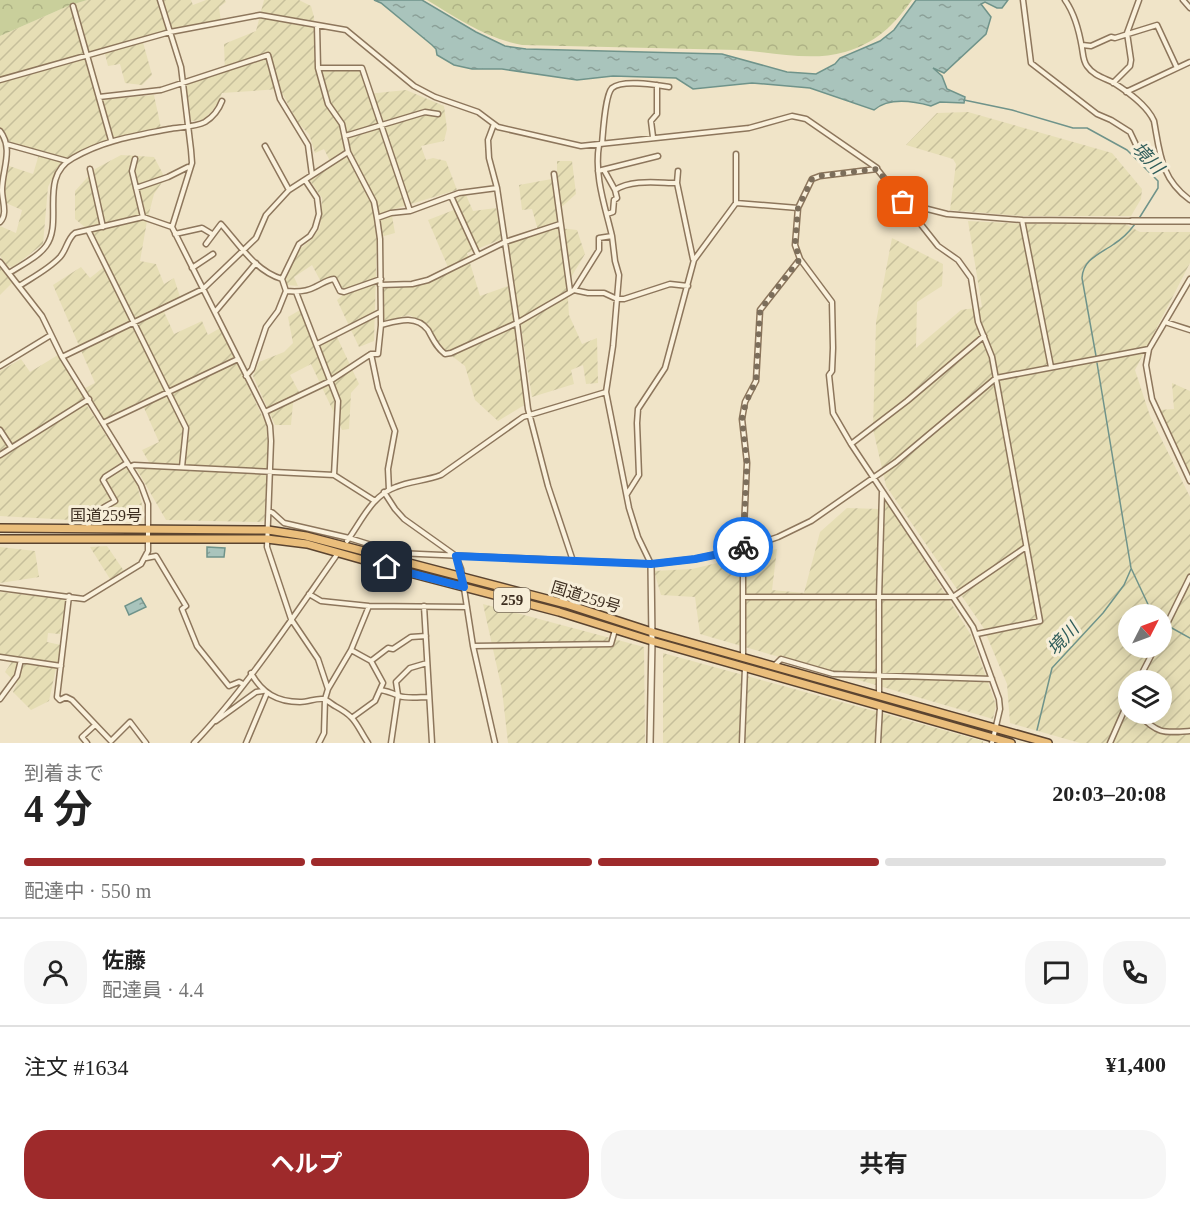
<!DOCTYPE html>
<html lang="ja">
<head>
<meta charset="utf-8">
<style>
  :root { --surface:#fff; --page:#f6f6f6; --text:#222; --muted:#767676; --line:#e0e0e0; --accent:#9e2a2b }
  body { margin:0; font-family:"Times New Roman","Noto Sans JP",serif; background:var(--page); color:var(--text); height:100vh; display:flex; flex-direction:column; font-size:22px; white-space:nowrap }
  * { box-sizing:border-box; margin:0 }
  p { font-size:20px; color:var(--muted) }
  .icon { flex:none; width:33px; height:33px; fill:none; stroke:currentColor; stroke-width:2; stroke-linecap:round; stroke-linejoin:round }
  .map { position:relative; height:743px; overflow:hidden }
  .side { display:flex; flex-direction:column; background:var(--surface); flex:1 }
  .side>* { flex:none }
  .needle { width:39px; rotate:48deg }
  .tools { position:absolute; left:1118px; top:604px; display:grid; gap:12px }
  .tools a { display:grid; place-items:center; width:54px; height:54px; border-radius:50%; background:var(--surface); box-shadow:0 3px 15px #0003; font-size:30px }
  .pin { position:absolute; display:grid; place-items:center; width:51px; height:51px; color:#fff; margin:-26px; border-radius:12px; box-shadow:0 3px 9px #0006 }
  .courier { position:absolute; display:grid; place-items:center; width:60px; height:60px; margin:-30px; border:4px solid #1a73e8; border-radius:50%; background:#fff; color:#222; box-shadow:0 2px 8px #0007 }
  .headline em { font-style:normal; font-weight:700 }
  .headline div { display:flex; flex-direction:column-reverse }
  .headline { display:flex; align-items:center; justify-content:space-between; height:102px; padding:0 24px }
  h1 { font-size:39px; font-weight:700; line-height:45px }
  .bar { display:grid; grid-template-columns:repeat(4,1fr); gap:9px 6px; align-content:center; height:72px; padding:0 24px }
  .bar i { height:8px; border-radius:4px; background:var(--line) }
  .bar .selected { background:var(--accent) }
  .bar p { grid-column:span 4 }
  .line { display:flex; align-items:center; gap:15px; padding:0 24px; border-top:2px solid var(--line) }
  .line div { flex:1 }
  .round { display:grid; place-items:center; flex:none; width:63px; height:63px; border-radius:24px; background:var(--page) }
  .action { display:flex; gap:12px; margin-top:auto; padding:12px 24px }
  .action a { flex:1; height:69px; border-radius:24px; background:var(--accent); color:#fff; font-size:24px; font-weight:700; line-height:69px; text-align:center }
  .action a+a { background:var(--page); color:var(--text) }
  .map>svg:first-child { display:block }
  .farmland { fill:url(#farmland-furrows); fill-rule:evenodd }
  .forest { fill:url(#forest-crowns) }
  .water { fill:url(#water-ripples); stroke:#6f938a; stroke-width:1.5 }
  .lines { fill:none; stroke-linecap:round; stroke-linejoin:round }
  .stream { stroke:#6f938a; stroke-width:1.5 }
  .minor-casing { stroke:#8d765c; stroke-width:7 }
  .tertiary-casing { stroke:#8d765c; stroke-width:8 }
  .trunk-casing { stroke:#5b4430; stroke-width:10 }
  .minor { stroke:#faf1dc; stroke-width:4 }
  .tertiary { stroke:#faf1dc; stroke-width:5 }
  .trunk { stroke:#eabe7c; stroke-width:7 }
  .done { stroke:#7c6e5b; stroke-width:6; stroke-dasharray:0 10.8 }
  .route { stroke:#1a73e8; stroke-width:8 }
  .labels { text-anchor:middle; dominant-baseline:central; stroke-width:6; stroke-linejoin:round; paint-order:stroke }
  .shield { fill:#f7eed8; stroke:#756857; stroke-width:1.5 }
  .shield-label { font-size:15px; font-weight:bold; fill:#3d2e20 }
  .street-label { font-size:16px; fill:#3d2e20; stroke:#f7eed8 }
  .water-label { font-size:18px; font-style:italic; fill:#2f5d5a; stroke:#f7eed8 }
</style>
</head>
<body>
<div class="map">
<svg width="1190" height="743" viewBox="0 0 1190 743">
  <defs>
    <pattern id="farmland-furrows" width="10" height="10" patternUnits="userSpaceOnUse" patternTransform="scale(1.5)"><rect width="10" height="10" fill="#e6deb5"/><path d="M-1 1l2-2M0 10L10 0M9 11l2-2" fill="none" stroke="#c6bf9b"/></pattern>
    <pattern id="forest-crowns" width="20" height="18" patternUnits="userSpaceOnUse" patternTransform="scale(1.5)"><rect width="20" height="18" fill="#c9cf9b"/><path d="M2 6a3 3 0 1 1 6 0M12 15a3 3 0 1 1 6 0" fill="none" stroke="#aeb285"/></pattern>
    <pattern id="water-ripples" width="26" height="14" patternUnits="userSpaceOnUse" patternTransform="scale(1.5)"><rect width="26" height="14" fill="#a9c4bc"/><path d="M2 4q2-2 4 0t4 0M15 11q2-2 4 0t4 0" fill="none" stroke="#8ba098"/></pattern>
  </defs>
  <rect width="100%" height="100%" fill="#f0e4c8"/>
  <path class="farmland" d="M87 0H191L193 5 206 0H225L226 2 219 7 221 22 143 42 152 75 142 85 125 83 120 64 108 66 105 54 85 59 97 100 154 95 161 128 112 138 67 158 57 168 48 187 43 244 13 267 7 266 0 256V226L16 233 22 210 6 203 4 190 9 166 33 174 40 151 10 143 5 133 0 129V36L68 6Z
    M264 0H299L311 6 314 17 316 71 360 70 367 94 406 90 444 106 447 129 444 141 421 146 426 160 433 158 446 161 457 190 391 210 395 233 377 238 374 341 359 347 337 300 344 294 336 279 331 276 321 282 312 265 294 277 298 286 287 285 283 276 301 248 311 240 320 228 322 198 309 179 332 165 324 149 315 153 309 134 298 123 280 89 222 93 216 107 203 120 191 121 186 83 225 72 224 44 256 31Z
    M968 112 1112 153 1142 189 1141 199 1131 216H1022L950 210 956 164 953 159 906 145 937 113Z
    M121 155 154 157 165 178 154 194 147 221 140 261 156 264 164 284 174 278 180 297 161 305 174 334 202 321 208 335 220 328 266 424 268 444 266 519 261 522 166 520 136 468 150 464 142 450 159 442 141 401 104 419 85 388 95 383 53 285 81 267 90 278 105 266 86 228 75 219V191L95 169Z
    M557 161H572L576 194 557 211 559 228 577 230 585 254 567 284 569 315 582 344 597 338 598 383 586 384 583 365 571 370 574 384 532 397 508 244 539 234 532 209 522 210 519 185 557 178Z
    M466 195 473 211 496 208 502 239 467 253 480 296 508 286 514 316 526 404 498 421 475 400 465 366 440 347 428 324 409 315 383 321 382 288 413 286 429 282 450 272 428 220 459 208 454 198Z
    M968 221 1027 224H1125L1140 232H1190V263L1135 370 1150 416 1190 497V743H1080L1010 723 1007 684 983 627 886 486 873 429 876 322 892 238 943 264 942 286 917 302 916 348 961 310 982 307ZM1128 615H1161V648H1128ZM1128 681H1161V714H1128Z
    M0 267 12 283 0 295Z
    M300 310 315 348 337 337 359 384 351 393 349 429 342 430 311 364 290 375 299 392 293 403 291 425H275L253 376 259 362 284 352 293 343 288 317Z
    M58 355 85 399 0 451V371L21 359 30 372Z
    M1172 383 1190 391V474L1160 410 1174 409Z
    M86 404 137 484 143 509 125 521H89L0 516V456Z
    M885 498 971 635 996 705 993 719 700 634 695 597 661 595 654 571 692 569 777 549 772 590 804 593 820 532 847 508 880 509Z
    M107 546 124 571 110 579 90 547Z
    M0 547 35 551 39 577 0 583Z
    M0 592 66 599 60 634 48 633 47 642 61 645 49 701 31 710 13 692 17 684 5 672 11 663 0 659Z
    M483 604 644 647 645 743H508L502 690Z
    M663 653 983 741V743H663Z"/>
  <path class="forest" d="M0 0H87L68 6 0 36Z
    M427 0H912C894 25 876 43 845 52 810 62 773 52 737 50 665 48 594 47 522 45 487 39 457 18 427 0Z"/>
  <path class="water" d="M374 0H422L476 32 505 46 526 49 722 54 787 72 816 74 835 64 840 58 880 41 894 30 916 0H1008L1002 8H997L985 2 981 4 991 17 986 34 944 73 933 68 942 76 947 89 965 97 964 103 940 102 931 106C913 101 889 97 874 110L810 88 752 83 693 89 676 78 613 76 577 80 502 69H472L454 65 437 55 436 49 432 45 381 3Z
    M207 547 225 548 224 557H207Z
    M141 598 146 607 129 615 125 606Z"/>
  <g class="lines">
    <path class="stream" d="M964 100 1012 110 1073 128H1087L1127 150 1158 181V188L1138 220
      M1096 356 1082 278C1083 259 1100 254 1114 244 1122 239 1129 232 1135 224
      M1097 363 1131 568 1153 615
      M1161 622 1190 638
      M1037 730 1052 668 1103 613 1124 585 1131 569"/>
    <defs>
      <path id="minor" d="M160 0 181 67 191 150 192 163 172 227 265 412 270 426 271 441 267 547 291 619 318 659 328 689 325 699 324 733 319 743
        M1023 0 1031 63 1097 114 1111 120 1130 132 1139 151 1163 169
        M1065 0C1075 14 1079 30 1082 48 1083 53 1083 61 1087 66 1093 75 1104 78 1114 83 1128 92 1147 105 1154 121 1160 154 1161 179 1190 200
        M1183 0 1190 8
        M73 6 111 140
        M1082 45 1091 46 1111 37 1115 38 1157 25 1177 68
        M318 68H362L410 211
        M0 80 170 32 260 15 346 30 414 86 435 97 478 112 498 127 581 146 749 128 792 116 806 119 877 168
        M1113 83 1130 66 1131 60 1127 33 1139 0
        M1126 92 1190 62
        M99 97 161 90 268 55 280 99 308 145 312 175
        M494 124 488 140 489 158 497 188 517 323 528 409 548 486 573 561
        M0 131C14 149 2 170 2 190 2 201 8 214 0 222
        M345 136 425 112 438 114
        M653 137 651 121 657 114V85
        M6 144 67 161
        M602 144C603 133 605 95 612 88 623 79 656 85 669 87
        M265 146 289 190
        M135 159 132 171 143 217
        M90 169 103 227
        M604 170 615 190 617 198 614 200 613 212 607 214
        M598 171 658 156
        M678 171 677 183 693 259
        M554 174 570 291
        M136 188 168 177 188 167 190 168
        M615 190C632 179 658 183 677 183
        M451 196 478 255
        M736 203V154
        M904 203 947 214 1022 220 1132 221
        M377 218 391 213 410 211 459 193 497 188
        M1022 220 1051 367
        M88 230 186 428 182 467
        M175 234 202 228 212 234
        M612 236 615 261 619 275 613 346 606 392 629 508 638 537 651 564
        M206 244 221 224C239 244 255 271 282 279L286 291 278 311 266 327 252 369 246 376
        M0 262 42 316 62 357 141 485 148 504V551L141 564 84 599 0 588
        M192 268 213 254
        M9 273C21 265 37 258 46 246 64 222 38 177 73 158 104 140 134 136 169 129 179 127 196 127 205 122 213 117 219 109 222 101
        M282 279 299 244 310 236 315 228 319 214 317 198 305 180
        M1190 279 1149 349 1146 365 1152 399 1190 481
        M380 285 412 284 428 280 505 242 560 224
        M19 286C33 277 49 269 60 257 67 249 67 239 75 233L143 217 172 227
        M574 290 588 293H604L617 299H624L670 284 688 286
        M286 291C296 292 306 292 315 287 322 284 326 280 334 279L340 291 344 292 381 279
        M296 292 338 401 334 475
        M215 312 256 263
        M1165 322 1190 330
        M381 325C397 321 416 314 428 330 433 339 436 347 445 354L451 353 517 323 574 290 599 250V238L612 236C605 206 594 176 599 145
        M317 344 380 312
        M371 354 378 388 395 431 388 469 389 490
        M62 357 203 289 256 238 266 215 289 190 348 152
        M0 366 51 335
        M265 412 330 381 371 354H378L381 325 380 239 377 218 374 202 348 152 342 124 328 104 318 68 317 25
        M103 423 238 359
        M0 430 11 447
        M851 444 907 401 984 336
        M0 455 89 399
        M130 467 134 465 334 475 375 501
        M384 492 395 509 404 519 456 556 461 569 473 646 495 743
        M627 494 639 475 637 423 638 409 665 368 694 260 736 203 798 208
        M269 511 273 513 284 523 349 538 397 553 651 564 695 559 743 549 778 537 811 521 896 462 996 378 1149 349
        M88 529C90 512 102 509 115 501L103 480 105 477 127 463
        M347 541C361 522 372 495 396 487 410 481 426 481 441 475L523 417 606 392
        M146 558 156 556 186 606 182 609 197 646 229 686 239 682 243 684
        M309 594 321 601 369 606 467 607
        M69 596 57 697 60 700 66 697 72 700 111 741 130 722 146 743
        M743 597H953L1026 547
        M424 606 432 743
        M977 634 1040 621 992 357 978 322 971 278 958 260 938 246 877 169 820 176 812 179 798 208 795 245 800 259 832 302 833 348 832 371 829 375 833 413 851 444 973 627 999 699 1000 709 992 743
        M1161 636 1190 577
        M473 646 611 644 615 630
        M351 650 371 661 383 683 375 701 353 717
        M0 657 61 666
        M743 657V549L747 463 742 419 745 402 756 381 760 310 800 259
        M371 661 388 648 393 649 411 637 426 636
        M774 666 781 659 833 674 992 679
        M251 673C262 693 277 702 300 702 308 702 316 698 323 699 328 700 331 704 335 706 357 718 355 723 368 743
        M1138 681 1155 648
        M328 689 351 650 369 606
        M380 690C388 691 392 693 399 696 408 699 420 697 429 697
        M879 695V598L882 492
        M0 699 17 676 21 660
        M1138 714C1158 734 1163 733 1190 731
        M216 721 256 692 263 691
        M87 743 82 737 95 725
        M194 743C245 690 293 617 336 556
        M246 743 267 693
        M391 743 398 695 396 682 410 668 427 663
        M742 743 745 668
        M878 743 880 706
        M1110 743 1128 702"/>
      <path id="tertiary" d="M1132 221H1190
        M650 743 652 641 651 564"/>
      <path id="trunk" d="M0 528 268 530 306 536 566 604 652 632 1048 743
        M0 539H267L307 544 406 572 559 612 652 641 1011 743"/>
    </defs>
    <use href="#minor" class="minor-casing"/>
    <use href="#tertiary" class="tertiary-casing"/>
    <use href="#trunk" class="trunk-casing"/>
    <use href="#minor" class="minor"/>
    <use href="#tertiary" class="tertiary"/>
    <use href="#trunk" class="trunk"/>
  </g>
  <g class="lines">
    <path class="done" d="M743 547 747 463 742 419 746 402 756 381 760 310 800 259 795 245 798 208 812 179 820 176 877 169 903 202"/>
    <path class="route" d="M387 567 464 587 456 556 651 564 695 559 743 549V547"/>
  </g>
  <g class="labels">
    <rect class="shield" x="494" y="588" width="36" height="24" rx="4.5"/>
    <g class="shield-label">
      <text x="512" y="600">259</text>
    </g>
    <g class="street-label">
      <text x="106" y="515">国道259号</text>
      <text transform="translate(586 597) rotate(17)">国道259号</text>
    </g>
    <g class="water-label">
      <text transform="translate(1148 158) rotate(47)">境川</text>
      <text transform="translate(1063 639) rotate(-47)">境川</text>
    </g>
  </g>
</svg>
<div class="tools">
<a><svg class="needle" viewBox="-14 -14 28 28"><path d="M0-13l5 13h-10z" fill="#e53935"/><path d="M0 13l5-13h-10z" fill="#767676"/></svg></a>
<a><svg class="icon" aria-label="layers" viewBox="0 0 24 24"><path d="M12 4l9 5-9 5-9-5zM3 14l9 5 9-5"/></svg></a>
</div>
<div class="pin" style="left:903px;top:202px;background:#ea580c"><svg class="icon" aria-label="bag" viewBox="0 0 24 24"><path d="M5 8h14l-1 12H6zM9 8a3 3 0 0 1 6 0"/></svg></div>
<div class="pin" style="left:387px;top:567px;background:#1f2937"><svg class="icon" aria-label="home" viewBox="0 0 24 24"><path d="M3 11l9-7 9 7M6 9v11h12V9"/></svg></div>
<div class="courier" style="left:743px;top:547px"><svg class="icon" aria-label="bike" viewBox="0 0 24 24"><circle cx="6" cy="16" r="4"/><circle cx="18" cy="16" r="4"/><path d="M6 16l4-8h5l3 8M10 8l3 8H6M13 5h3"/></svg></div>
</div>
<section class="side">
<div class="headline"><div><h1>4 分</h1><p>到着まで</p></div><em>20:03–20:08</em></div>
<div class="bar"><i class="selected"></i><i class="selected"></i><i class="selected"></i><i></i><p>配達中 · 550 m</p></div>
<div class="line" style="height:108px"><a class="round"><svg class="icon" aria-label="person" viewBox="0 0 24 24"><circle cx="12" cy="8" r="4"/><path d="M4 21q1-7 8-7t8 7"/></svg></a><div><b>佐藤</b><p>配達員 · 4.4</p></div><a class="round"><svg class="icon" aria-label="chat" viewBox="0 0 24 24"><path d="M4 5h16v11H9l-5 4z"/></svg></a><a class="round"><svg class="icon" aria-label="phone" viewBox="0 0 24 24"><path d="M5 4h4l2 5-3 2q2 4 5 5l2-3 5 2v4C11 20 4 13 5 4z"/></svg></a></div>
<div class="line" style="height:78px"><div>注文 #1634</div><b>¥1,400</b></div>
<div class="action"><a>ヘルプ</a><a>共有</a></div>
</section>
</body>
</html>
